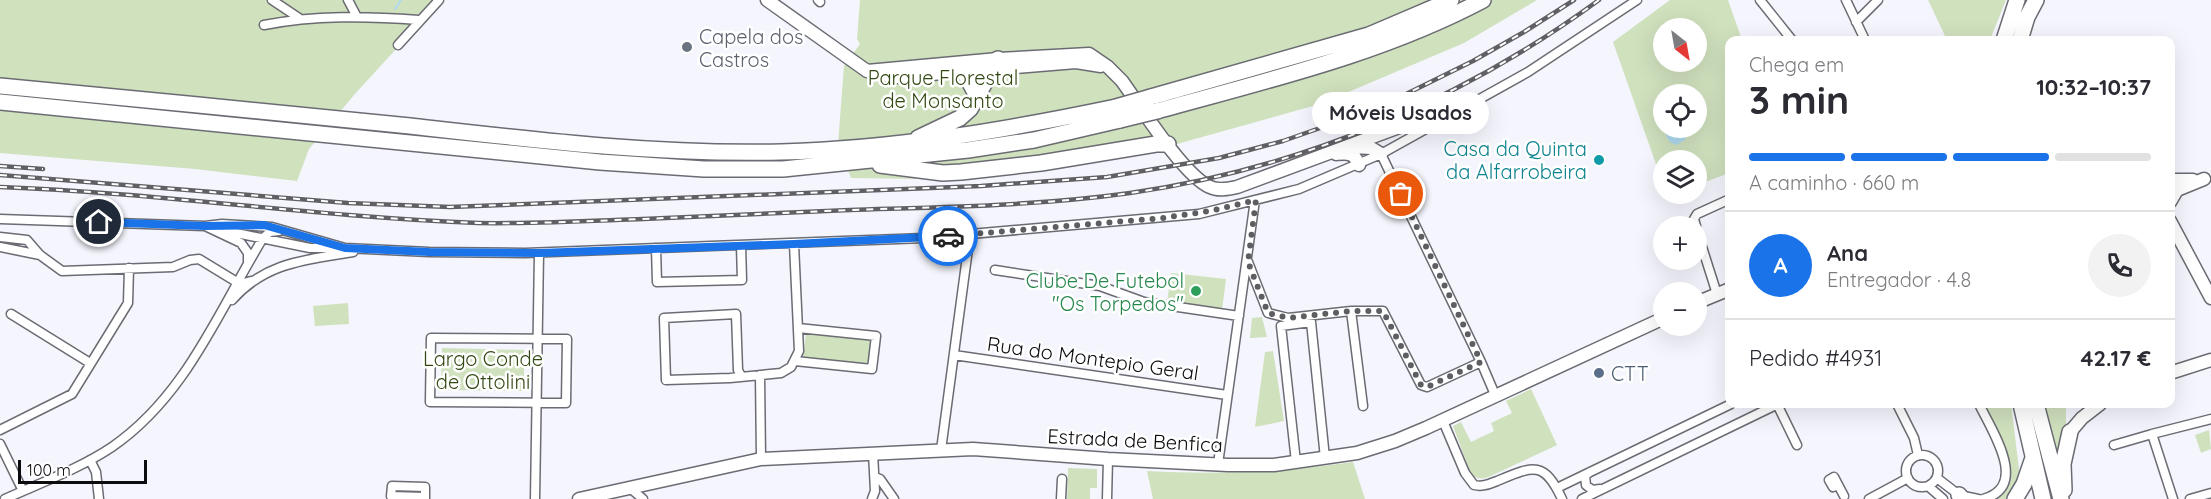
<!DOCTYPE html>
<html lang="pt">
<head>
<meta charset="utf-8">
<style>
  :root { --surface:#fff; --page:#f2f2f3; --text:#2b2b33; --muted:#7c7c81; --line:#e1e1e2; --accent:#1a73e8 }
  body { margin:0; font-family:Quicksand,sans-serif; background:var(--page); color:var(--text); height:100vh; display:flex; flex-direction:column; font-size:22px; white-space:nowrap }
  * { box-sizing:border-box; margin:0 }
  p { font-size:20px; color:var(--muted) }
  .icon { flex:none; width:33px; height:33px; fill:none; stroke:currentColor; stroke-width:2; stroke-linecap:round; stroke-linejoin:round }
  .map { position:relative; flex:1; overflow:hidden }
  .details { position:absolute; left:1725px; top:36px; width:450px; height:372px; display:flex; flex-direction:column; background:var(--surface); border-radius:12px; box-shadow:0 6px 24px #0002 }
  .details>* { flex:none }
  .needle { width:39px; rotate:149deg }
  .fabs { position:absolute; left:1653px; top:18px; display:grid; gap:12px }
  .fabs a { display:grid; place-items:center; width:54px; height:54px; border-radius:50%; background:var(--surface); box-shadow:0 6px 24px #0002; font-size:30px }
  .scale { position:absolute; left:18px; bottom:15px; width:129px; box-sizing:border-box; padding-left:6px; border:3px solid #0c0c0f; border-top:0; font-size:16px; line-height:21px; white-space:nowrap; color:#0c0c0f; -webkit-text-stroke:4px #fff; paint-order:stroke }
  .pin { position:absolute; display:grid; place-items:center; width:51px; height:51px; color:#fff; margin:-26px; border:3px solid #fff; border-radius:50%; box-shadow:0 2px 6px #0007 }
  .courier { position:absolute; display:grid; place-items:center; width:60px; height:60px; margin:-30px; border:4px solid #1a73e8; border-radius:50%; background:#fff; color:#222; box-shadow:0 2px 8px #0007 }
  .bubble { position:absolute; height:42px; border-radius:21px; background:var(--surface); box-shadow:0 6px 24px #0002; font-size:20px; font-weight:800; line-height:42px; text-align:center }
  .headline em { font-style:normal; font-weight:800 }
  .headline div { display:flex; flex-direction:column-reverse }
  .headline { display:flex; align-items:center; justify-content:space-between; height:102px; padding:0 24px }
  h1 { font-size:39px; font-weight:800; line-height:45px }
  .bar { display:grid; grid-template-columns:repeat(4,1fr); gap:9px 6px; align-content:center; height:72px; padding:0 24px }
  .bar i { height:8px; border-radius:4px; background:var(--line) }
  .bar .current { background:var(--accent) }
  .bar p { grid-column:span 4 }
  .line { display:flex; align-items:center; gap:15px; padding:0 24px; border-top:2px solid var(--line) }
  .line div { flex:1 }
  .round { display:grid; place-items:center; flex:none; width:63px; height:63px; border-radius:32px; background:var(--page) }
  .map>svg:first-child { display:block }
  .green { fill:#d0e1be; fill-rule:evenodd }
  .water { fill:#afdaf0 }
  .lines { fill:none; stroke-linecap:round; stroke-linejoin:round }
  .stream { stroke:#afdaf0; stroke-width:2 }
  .street-casing { stroke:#6b6c73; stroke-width:11 }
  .secondary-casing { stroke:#6b6c73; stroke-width:15 }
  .highway-casing { stroke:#6b6c73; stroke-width:18 }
  .street { stroke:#fff; stroke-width:8 }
  .secondary { stroke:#fff; stroke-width:12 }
  .highway { stroke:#fff; stroke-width:15 }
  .rail-casing { stroke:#5f5f64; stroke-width:4.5 }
  .rail { stroke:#fff; stroke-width:2; stroke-dasharray:7; stroke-linecap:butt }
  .highway-bridge-casing { stroke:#6b6c73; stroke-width:18; stroke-linecap:butt }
  .highway-bridge { stroke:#fff; stroke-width:15 }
  .done { stroke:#5d5e62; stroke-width:6; stroke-dasharray:0 10.8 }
  .route { stroke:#1a73e8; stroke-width:8 }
  .worship-dot { fill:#6b7280; stroke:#fff; stroke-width:2 }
  .culture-dot { fill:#0f9aa8; stroke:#fff; stroke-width:2 }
  .leisure-dot { fill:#2e9e5b; stroke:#fff; stroke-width:2 }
  .service-dot { fill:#5c6f8a; stroke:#fff; stroke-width:2 }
  .labels { text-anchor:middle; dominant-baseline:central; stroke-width:5; stroke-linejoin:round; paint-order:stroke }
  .worship-label { font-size:20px; fill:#5b616d; stroke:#fff; text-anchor:start }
  .park-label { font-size:20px; fill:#334913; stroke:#fff }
  .culture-label { font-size:20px; fill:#0d838f; stroke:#fff; text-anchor:end }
  .leisure-label { font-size:20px; fill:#27864d; stroke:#fff; text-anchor:end }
  .street-label { font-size:20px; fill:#0c0c0f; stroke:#fff }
  .service-label { font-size:20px; fill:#4e5e75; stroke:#fff; text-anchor:start }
</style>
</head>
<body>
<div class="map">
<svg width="2211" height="499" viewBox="0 0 2211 499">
  <rect width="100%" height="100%" fill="#f4f5fd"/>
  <path class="green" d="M0 0H441L354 95 309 149 297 181 195 169 0 153Z
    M860 0H1537L1464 43 1320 104 1177 144 1135 153 985 175 920 179 851 178 838 144 844 66 860 44 857 39Z
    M1670 0H1728L1742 40H1730L1729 173 1697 185 1696 160H1664L1663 184 1613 42ZM1664 28H1696V62H1664ZM1664 94H1696V128H1664Z
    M1928 0H2006L1990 40H1947Z
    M1171 273 1226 279 1222 310 1167 303Z
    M348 303 349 324 315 326 313 306Z
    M1262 317 1267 337 1250 338 1252 318Z
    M806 332 867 336 873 343 869 361 862 365 803 360Z
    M442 348 524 350V391L441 390Z
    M1273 351 1284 421 1255 427 1265 352Z
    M1531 389 1557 445 1493 475C1484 479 1479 480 1471 475L1453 426 1461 422 1471 442 1494 431 1491 423 1512 413 1506 401Z
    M1982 404H2011L2020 477 2010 499H1997L2008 486 2009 474Z
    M2044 404H2066V424L2060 455 2057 456Z
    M2209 430 2211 449 2201 453 2195 435Z
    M1353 462 1365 499H1153L1147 471C1216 475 1284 472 1353 462Z
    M1068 468 1097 469V488H1090V499H1067Z"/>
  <path class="water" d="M1668 128H1685L1687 133 1685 140 1676 145 1670 142 1666 136Z"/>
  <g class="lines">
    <path class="stream" d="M395 9 401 0"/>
    <defs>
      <path id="street" d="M272 0 299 18
        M348 0 357 17
        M818 0 820 2
        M1760 0 1792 40
        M1846 0 1865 40
        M1856 22 1878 0
        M264 25C315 15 367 16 419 20
        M398 45 439 0
        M1381 154 1481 362 1496 397
        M0 219 205 226 241 243 248 253V262
        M205 226 222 224 272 227 345 248 429 252 525 253 925 238 1199 214 1299 189 1381 154 1528 72 1637 0
        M1696 226 1694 219 1697 214 1730 199
        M1696 228 1717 294
        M224 233H236L310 248H335
        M0 237 27 240 40 255 62 271 173 267 190 260 199 259 240 284 251 281
        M0 247 40 255
        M656 248 657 282 742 280 741 245
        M1248 262 1268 313 1288 318 1351 311H1383L1421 385 1427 387 1481 362
        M995 270 1100 286 1144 302 1239 316
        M232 300C266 262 305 260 353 252
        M1351 311 1363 406
        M11 314 90 363
        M431 338 567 339 566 403 430 402Z
        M954 355 1227 395
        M795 361 872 369 876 336 798 328
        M760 375 761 459
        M741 376 738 370 736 314 664 318 666 380 730 378 781 373 791 367 799 351 794 244
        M1777 404 1797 445
        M1897 404 1914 438 1918 455
        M1979 404C1992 431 2030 487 1983 499
        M1443 421 1465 473 1474 485C1483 487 1489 484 1497 481 1533 466 1544 460 1562 499
        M0 430 72 394 128 303 129 268
        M2152 434 2211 419
        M0 444 23 491
        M2114 445 2152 434 2173 499
        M941 450 970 234
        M1906 471a16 16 0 1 1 32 0a16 16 0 1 1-32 0Z
        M90 460 96 472 99 499
        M1296 462 1281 326 1311 322 1325 458
        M1218 464 1255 200
        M1590 472 1585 476 1586 485 1592 490 1600 489
        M875 477 880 479 894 499
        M1937 478 1959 495 1978 499
        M1838 485 1833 487 1829 480 1834 477 1844 496
        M1928 486 1943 499
        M630 488 643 499
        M1557 488 1731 404
        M5 499C40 483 79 469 112 447 186 396 218 312 263 238L270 232 279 231
        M425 499V487L392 486 391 496 425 497
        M535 499 539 253
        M872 499 875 491 873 453
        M1061 499 1062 479
        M1107 499 1108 459
        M1582 499 1778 404
        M1869 499 1908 478
        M2190 499 2211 493"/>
      <path id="secondary" d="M767 0 867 71 896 77 1076 62 1101 66
        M867 71 998 59 1089 54 1108 67 1122 81C1140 106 1184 176 1210 187 1218 191 1228 189 1237 187L1437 113 1455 115
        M1353 147 1371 148 1381 154
        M1336 154C1348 153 1354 152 1359 165
        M2170 180H2193
        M2170 202 2177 190 2204 179
        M2170 221 2211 298
        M1696 303 1730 289
        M2170 373 2211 360
        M2070 432 2082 418 2100 404
        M579 499 761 459 973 449 1108 459 1228 465H1274L1357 453 1395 441 1426 428 1664 318"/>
      <path id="highway" d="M2004 40 2017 0
        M2020 40 2027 17 2036 0
        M964 72 977 96
        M0 86C137 99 273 112 410 126 534 140 657 155 781 152 895 149 1006 130 1116 107
        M1151 97 1369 35 1451 0
        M0 102 600 162 704 169H783L968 150 1034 140 1120 120
        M1157 111C1268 80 1381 54 1483 0
        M918 138 960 118 970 109 998 59
        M880 165 943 173 961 172 1041 163 1156 144H1168
        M2021 404 2043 499
        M2036 404 2061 499
        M2064 490 2063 464 2070 432
        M1959 495 1962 499
        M2015 499 2024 484 2033 458"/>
    </defs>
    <use href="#street" class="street-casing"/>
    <use href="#secondary" class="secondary-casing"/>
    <use href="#highway" class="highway-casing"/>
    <use href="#street" class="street"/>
    <use href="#secondary" class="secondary"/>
    <use href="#highway" class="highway"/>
    <defs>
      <path id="rail" d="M0 166 43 169
        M0 175 348 203 450 207 981 186 1107 177 1219 158 1283 141 1340 121 1394 100 1473 61 1524 32 1574 0
        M0 187C160 193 318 217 478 223 533 224 588 221 643 219 712 216 781 213 850 210 943 207 1037 206 1130 193 1299 169 1461 101 1599 0"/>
    </defs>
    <use href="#rail" class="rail-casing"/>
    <use href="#rail" class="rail"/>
    <defs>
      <path id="highway-bridge" d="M1116 107 1151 97
        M1120 120 1157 111"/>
    </defs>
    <use href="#highway-bridge" class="highway-bridge-casing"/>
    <use href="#highway-bridge" class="highway-bridge"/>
  </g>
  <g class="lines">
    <path class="done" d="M948 236 1163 218 1210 211 1256 200 1248 262 1268 313 1288 318 1351 311H1383L1421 385 1427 387 1481 362 1401 194"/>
    <path class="route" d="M99 222 205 226 264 225 345 248 429 252 539 253 794 244 948 236"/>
  </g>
  <circle class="worship-dot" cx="687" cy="47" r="6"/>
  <circle class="culture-dot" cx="1599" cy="160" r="6"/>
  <circle class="leisure-dot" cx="1196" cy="291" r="6"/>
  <circle class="service-dot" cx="1599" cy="373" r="6"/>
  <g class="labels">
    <g class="worship-label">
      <text x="699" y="36">Capela dos<tspan x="699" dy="23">Castros</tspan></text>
    </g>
    <g class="park-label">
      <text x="943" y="77">Parque Florestal<tspan x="943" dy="23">de Monsanto</tspan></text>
      <text x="483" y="358">Largo Conde<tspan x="483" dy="23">de Ottolini</tspan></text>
    </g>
    <g class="culture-label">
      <text x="1587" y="148">Casa da Quinta<tspan x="1587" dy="23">da Alfarrobeira</tspan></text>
    </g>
    <g class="leisure-label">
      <text x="1184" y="280">Clube De Futebol<tspan x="1184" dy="23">"Os Torpedos"</tspan></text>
    </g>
    <g class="street-label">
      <text transform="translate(1093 358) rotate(8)">Rua do Montepio Geral</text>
      <text transform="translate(1135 440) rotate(3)">Estrada de Benfica</text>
    </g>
    <g class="service-label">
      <text x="1611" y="373">CTT</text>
    </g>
  </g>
</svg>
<div class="fabs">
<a><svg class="needle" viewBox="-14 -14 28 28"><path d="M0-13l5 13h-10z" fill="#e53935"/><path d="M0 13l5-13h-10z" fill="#7c7c81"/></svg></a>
<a><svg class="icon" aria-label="locate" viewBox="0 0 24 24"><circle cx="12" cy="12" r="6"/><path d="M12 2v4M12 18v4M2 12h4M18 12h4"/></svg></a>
<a><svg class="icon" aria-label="layers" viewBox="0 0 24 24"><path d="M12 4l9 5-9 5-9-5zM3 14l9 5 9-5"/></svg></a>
<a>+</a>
<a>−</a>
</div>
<div class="scale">100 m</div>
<div class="pin" style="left:1401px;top:194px;background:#ea580c"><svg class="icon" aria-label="bag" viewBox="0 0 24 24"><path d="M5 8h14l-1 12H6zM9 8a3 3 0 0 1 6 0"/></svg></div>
<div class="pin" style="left:99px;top:222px;background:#1f2937"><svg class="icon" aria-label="home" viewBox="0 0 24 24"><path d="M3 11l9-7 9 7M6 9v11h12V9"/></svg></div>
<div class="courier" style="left:948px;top:236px"><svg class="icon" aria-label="car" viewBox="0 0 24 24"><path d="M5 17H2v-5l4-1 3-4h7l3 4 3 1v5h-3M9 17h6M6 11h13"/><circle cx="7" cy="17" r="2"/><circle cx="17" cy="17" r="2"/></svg></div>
<div class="bubble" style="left:1312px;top:92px;width:177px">Móveis Usados</div>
<section class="details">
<div class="headline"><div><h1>3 min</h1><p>Chega em</p></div><em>10:32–10:37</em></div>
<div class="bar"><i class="current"></i><i class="current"></i><i class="current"></i><i></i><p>A caminho · 660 m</p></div>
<div class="line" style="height:108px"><b class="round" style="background:var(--accent);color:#fff">A</b><div><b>Ana</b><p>Entregador · 4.8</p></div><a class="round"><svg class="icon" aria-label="phone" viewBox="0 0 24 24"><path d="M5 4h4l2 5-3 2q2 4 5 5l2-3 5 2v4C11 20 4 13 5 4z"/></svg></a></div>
<div class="line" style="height:78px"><div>Pedido #4931</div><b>42.17 €</b></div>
</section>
</div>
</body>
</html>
